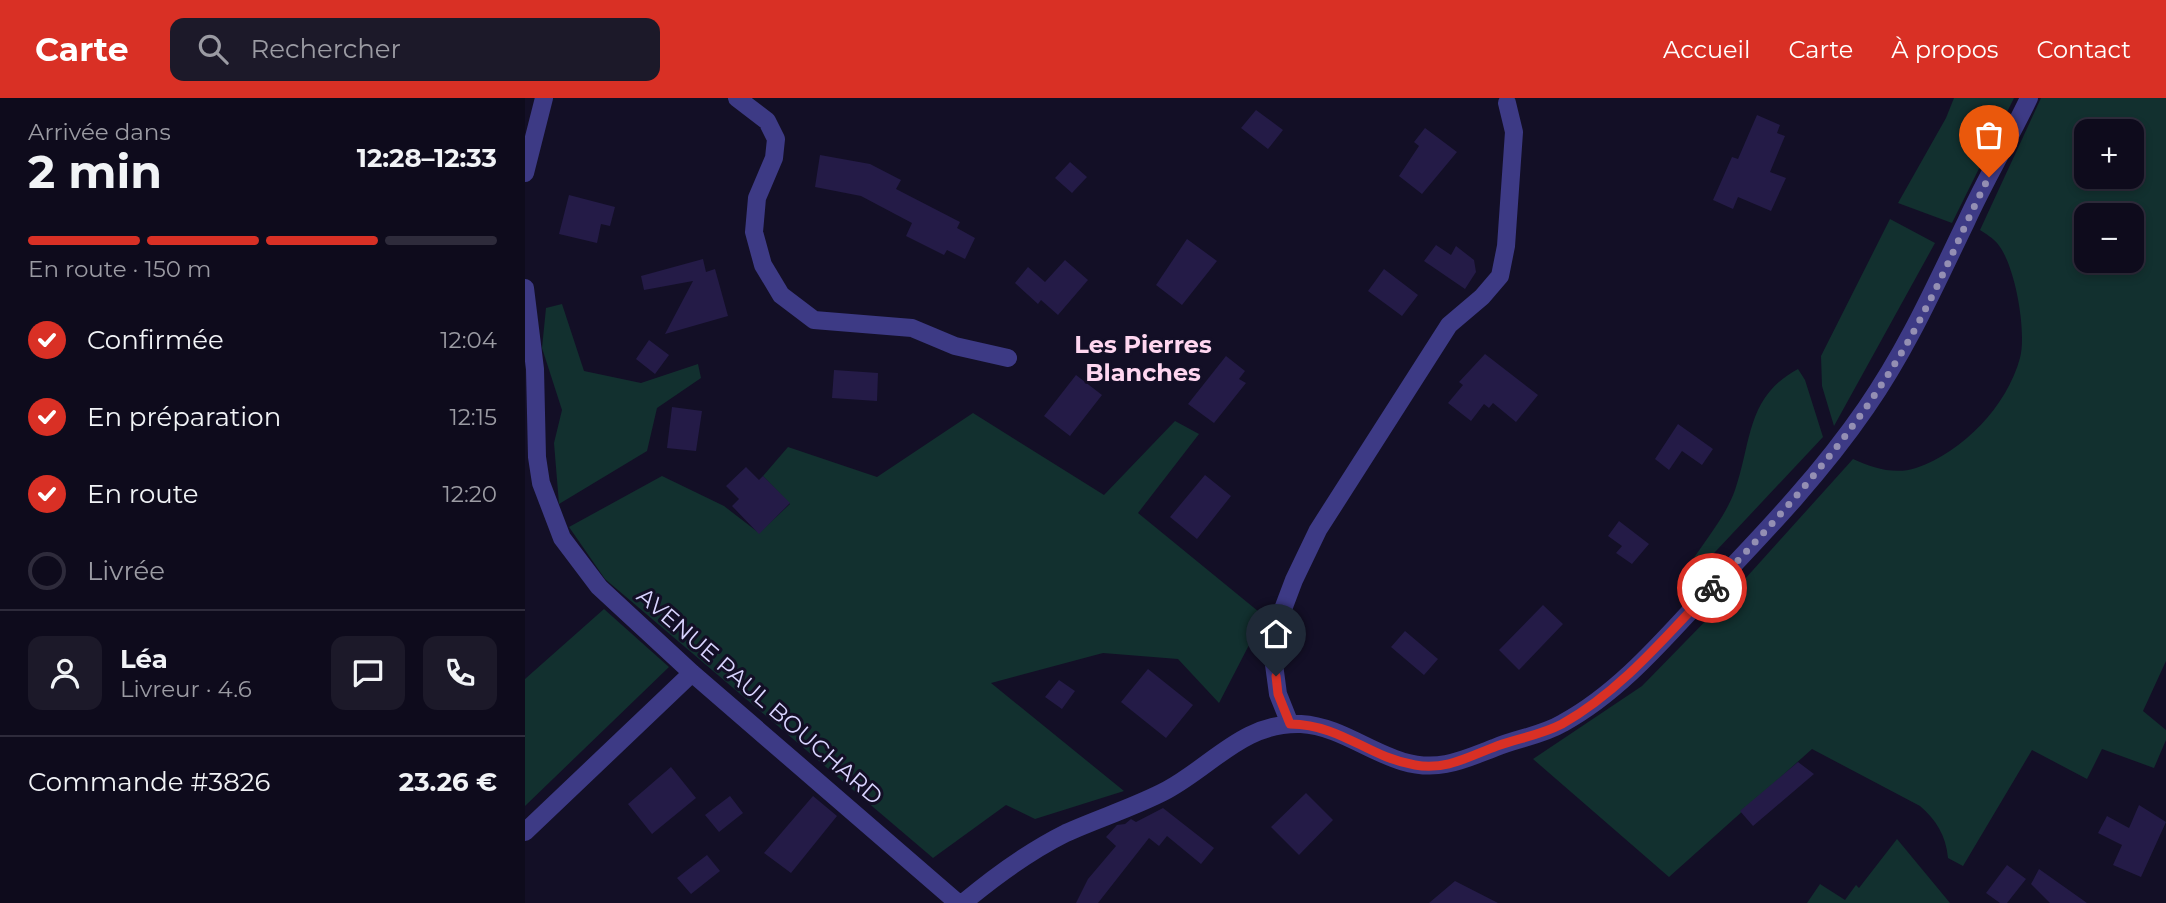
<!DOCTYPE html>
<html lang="fr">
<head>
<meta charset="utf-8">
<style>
  :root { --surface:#0e0b1c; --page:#1c1929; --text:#f1f3f6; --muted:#9b9ba3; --line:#2e2b3b; --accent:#d93025 }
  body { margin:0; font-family:Montserrat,sans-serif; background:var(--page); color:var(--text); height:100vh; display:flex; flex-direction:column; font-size:26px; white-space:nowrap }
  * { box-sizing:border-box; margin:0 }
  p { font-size:23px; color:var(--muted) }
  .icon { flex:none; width:38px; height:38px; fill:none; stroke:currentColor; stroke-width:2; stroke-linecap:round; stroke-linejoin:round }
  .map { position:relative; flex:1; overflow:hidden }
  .sheet { display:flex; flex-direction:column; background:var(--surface); width:525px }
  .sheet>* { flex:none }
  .tools { position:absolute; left:1549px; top:21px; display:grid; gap:14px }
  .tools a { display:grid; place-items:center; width:70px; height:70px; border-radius:14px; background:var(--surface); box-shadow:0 4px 10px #0003,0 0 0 2px var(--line); font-size:35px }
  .pin { position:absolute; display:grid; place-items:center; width:60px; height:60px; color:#fff; margin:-72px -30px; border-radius:50% 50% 50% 0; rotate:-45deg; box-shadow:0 0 7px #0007 }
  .pin .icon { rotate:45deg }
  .courier { position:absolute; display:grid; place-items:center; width:70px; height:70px; margin:-35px; border:5px solid #d93025; border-radius:50%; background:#fff; color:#222; box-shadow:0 2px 9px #0007 }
  .overview em { font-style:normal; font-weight:700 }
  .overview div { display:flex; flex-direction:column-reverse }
  .overview { display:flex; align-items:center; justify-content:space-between; height:119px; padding:0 28px }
  h1 { font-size:46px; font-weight:700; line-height:52px }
  .bar { display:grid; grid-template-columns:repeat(4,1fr); gap:10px 7px; align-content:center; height:84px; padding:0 28px }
  .bar i { height:9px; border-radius:5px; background:var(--line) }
  .bar .selected { background:var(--accent) }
  .bar p { grid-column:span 4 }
  .line { display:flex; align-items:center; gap:18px; padding:0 28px; border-top:2px solid var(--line) }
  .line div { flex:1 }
  .round { display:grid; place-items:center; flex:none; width:74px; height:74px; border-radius:14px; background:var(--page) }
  ol { padding:0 28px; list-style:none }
  li { display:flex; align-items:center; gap:21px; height:77px }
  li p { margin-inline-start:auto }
  li .icon { padding:7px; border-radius:50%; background:var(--accent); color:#fff; stroke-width:4 }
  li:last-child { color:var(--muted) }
  li i { width:38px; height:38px; border:4px solid var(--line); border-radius:50% }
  header { display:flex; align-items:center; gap:42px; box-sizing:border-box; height:98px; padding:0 35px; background:var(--accent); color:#fff }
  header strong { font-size:33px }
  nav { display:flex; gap:38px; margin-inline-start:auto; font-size:24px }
  .search { width:490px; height:63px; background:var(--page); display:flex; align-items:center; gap:18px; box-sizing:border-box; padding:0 24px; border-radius:14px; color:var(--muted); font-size:26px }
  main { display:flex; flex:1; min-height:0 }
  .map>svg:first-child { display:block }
  .green { fill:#12302f; fill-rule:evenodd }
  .building { fill:#241b47 }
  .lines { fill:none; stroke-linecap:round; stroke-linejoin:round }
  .minor { stroke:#3d3a85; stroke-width:18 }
  .done { stroke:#948fb3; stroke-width:7; stroke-dasharray:0 12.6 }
  .route { stroke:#d93025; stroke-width:9 }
  .labels { text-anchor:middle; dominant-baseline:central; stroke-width:6; stroke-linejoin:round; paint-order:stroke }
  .street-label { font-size:23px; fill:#d9d4ff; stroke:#130f26 }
  .neighbourhood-label { font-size:24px; font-weight:bold; fill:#ffd6f0; stroke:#130f26 }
</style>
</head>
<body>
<header>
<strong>Carte</strong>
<div class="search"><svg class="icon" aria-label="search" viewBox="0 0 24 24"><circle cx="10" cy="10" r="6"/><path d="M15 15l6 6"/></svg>Rechercher</div>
<nav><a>Accueil</a><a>Carte</a><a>À propos</a><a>Contact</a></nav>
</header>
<main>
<section class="sheet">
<div class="overview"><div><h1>2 min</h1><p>Arrivée dans</p></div><em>12:28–12:33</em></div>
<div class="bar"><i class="selected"></i><i class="selected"></i><i class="selected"></i><i></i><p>En route · 150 m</p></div>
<ol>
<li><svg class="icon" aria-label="check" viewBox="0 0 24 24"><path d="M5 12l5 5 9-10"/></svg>Confirmée<p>12:04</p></li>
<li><svg class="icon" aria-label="check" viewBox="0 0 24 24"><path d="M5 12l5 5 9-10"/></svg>En préparation<p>12:15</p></li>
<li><svg class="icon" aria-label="check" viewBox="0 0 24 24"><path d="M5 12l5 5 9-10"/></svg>En route<p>12:20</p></li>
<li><i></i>Livrée</li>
</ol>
<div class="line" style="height:126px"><a class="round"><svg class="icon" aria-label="person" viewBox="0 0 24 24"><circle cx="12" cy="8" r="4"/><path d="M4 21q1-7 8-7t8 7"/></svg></a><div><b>Léa</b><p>Livreur · 4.6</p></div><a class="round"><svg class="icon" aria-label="chat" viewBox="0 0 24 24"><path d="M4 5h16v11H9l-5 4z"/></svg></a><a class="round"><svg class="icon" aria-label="phone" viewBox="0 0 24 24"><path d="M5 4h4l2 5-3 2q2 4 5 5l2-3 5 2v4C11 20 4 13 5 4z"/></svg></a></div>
<div class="line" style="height:91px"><div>Commande #3826</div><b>23.26 €</b></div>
</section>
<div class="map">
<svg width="1641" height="805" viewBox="0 0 1641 805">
  <rect width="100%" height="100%" fill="#130f26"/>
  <path class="green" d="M1429 0H1489L1427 125 1373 105 1421 20Z
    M1516 0H1641V563L1618 613 1641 632V642L1629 670 1577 651 1562 681 1507 652 1438 768 1423 760C1421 737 1411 722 1395 708L1287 651 1144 779 1008 661 1117 588 1201 502 1328 361C1347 370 1370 377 1391 370 1438 354 1482 308 1495 260 1502 234 1490 165 1472 145 1468 140 1461 136 1455 132ZM1561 33H1606V79H1561ZM1561 117H1606V163H1561Z
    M1365 121 1410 145 1309 328 1297 288 1296 258Z
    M37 206 59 273 116 285 173 266 176 280 132 310 122 353 34 406 29 345 37 312 17 250 21 210Z
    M1273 271 1280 282 1298 339 1176 469 1164 467C1179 444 1201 418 1210 392 1227 343 1221 299 1273 271Z
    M448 315 579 397 650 323 674 336 613 415 739 518 694 605 653 561 578 555 466 585 599 693 510 721 481 707 408 760 80 481 44 429 137 378 199 408 234 435 265 406 238 378 263 349 352 379Z
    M79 511 144 569 0 708V581Z
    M1372 741 1425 805H1282L1295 786 1320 802 1331 787 1334 790Z"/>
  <path class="building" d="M731 12 758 32 743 51 716 30Z
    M1232 17 1255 27 1252 35 1260 38 1245 74 1261 80 1246 113 1213 99 1208 111 1188 102 1207 59 1213 61Z
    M900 30 932 54 897 96 874 78 894 48 889 44Z
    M295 57 345 66 376 82 371 91 435 124 432 130 450 140 440 161 422 152 419 157 381 138 387 125 336 98 290 89Z
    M545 64 562 79 547 95 530 80Z
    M44 97 90 109 85 128 76 126 72 145 34 136Z
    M662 141 692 163 657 207 631 187Z
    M911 147 926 157 931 148 949 162 951 174 940 191 899 163Z
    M178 161 181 174 190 171 203 218 140 236 168 183 119 192 116 178Z
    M540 162 563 182 533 217 516 202 513 206 490 185 503 169 520 184Z
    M859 171 893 197 877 218 843 193Z
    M124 242 144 257 130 276 111 261Z
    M960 256 1013 297 991 324 968 305 964 310 959 306 946 323 923 305 938 287 934 284Z
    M701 258 720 273 714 281 721 285 689 325 663 306Z
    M309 272 353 275 352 303 307 300Z
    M551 277 577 297 545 338 519 318Z
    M147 309 177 313 171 353 142 350Z
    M1153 326 1188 351 1177 367 1157 353 1144 372 1130 361Z
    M221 369 234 382 238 378 265 405 234 436 207 408 214 401 201 388Z
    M680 377 706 398 672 441 645 419Z
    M1094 423 1124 446 1107 466 1091 455 1097 448 1083 438Z
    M1018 507 1038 526 994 572 974 552Z
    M880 533 913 561 899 577 866 549Z
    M623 571 668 607 641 640 596 604Z
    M534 582 550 593 537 611 520 599Z
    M1273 664 1289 676 1228 728 1215 713Z
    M146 669 171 700 127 736 103 706Z
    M781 695 808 722 774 757 746 729Z
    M205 698 218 715 194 734 180 717Z
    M288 698 312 718 266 775 239 755Z
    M1614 707 1641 724 1616 779 1588 767 1597 747 1573 735 1582 718 1604 730Z
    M638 710 689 750 676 766 642 738 634 748 624 740 573 805H551L563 781 591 748 581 739 592 727 600 726 606 721 611 724Z
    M182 757 195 773 166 796 152 780Z
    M1482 767 1501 781 1482 805H1475L1461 795Z
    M1514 771 1562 805H1525L1506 786Z
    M930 783 973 805H904Z"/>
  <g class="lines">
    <path class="minor" d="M212 0 242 23 251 41 249 60 232 100 229 134 238 167 256 197 289 222 387 230 430 248 483 260
      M0 75 19 0
      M0 190 10 271 12 359 16 385 37 440 74 489 167 575 433 805
      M765 626 753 596 748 559 752 527 769 482 793 432 924 227 957 199 975 178 981 148 989 34 982 5
      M0 734 167 575
      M438 805C469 779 505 753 541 735 574 720 610 709 642 692 688 667 719 624 776 626 828 629 866 677 921 666 938 663 953 656 969 650 992 640 1016 638 1038 625 1095 594 1140 540 1184 493 1239 435 1295 377 1341 310 1382 251 1410 188 1441 124 1460 82 1484 42 1504 0"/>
  </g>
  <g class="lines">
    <path class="done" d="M1187 490C1269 404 1349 315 1402 208 1424 166 1442 121 1464 79"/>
    <path class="route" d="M751 578 753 596 765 626C818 627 842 659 890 667 920 673 945 658 972 648 994 640 1016 637 1037 626 1096 593 1142 537 1187 490"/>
  </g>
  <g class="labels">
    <g class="street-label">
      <text transform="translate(235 598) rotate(41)">AVENUE PAUL BOUCHARD</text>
    </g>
    <g class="neighbourhood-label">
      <text x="618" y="246">Les Pierres<tspan x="618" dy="28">Blanches</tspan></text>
    </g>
  </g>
</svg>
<div class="tools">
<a>+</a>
<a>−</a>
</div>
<div class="pin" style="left:1464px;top:79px;background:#ea580c"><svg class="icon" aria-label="bag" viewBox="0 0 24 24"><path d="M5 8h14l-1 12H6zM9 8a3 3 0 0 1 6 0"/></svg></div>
<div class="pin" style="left:751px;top:578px;background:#1f2937"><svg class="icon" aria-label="home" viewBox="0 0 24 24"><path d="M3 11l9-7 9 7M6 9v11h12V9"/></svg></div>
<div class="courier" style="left:1187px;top:490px"><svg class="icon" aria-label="bike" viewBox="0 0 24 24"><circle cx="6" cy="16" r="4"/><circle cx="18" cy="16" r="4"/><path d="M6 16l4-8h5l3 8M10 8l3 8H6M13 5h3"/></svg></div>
</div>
</main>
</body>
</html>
